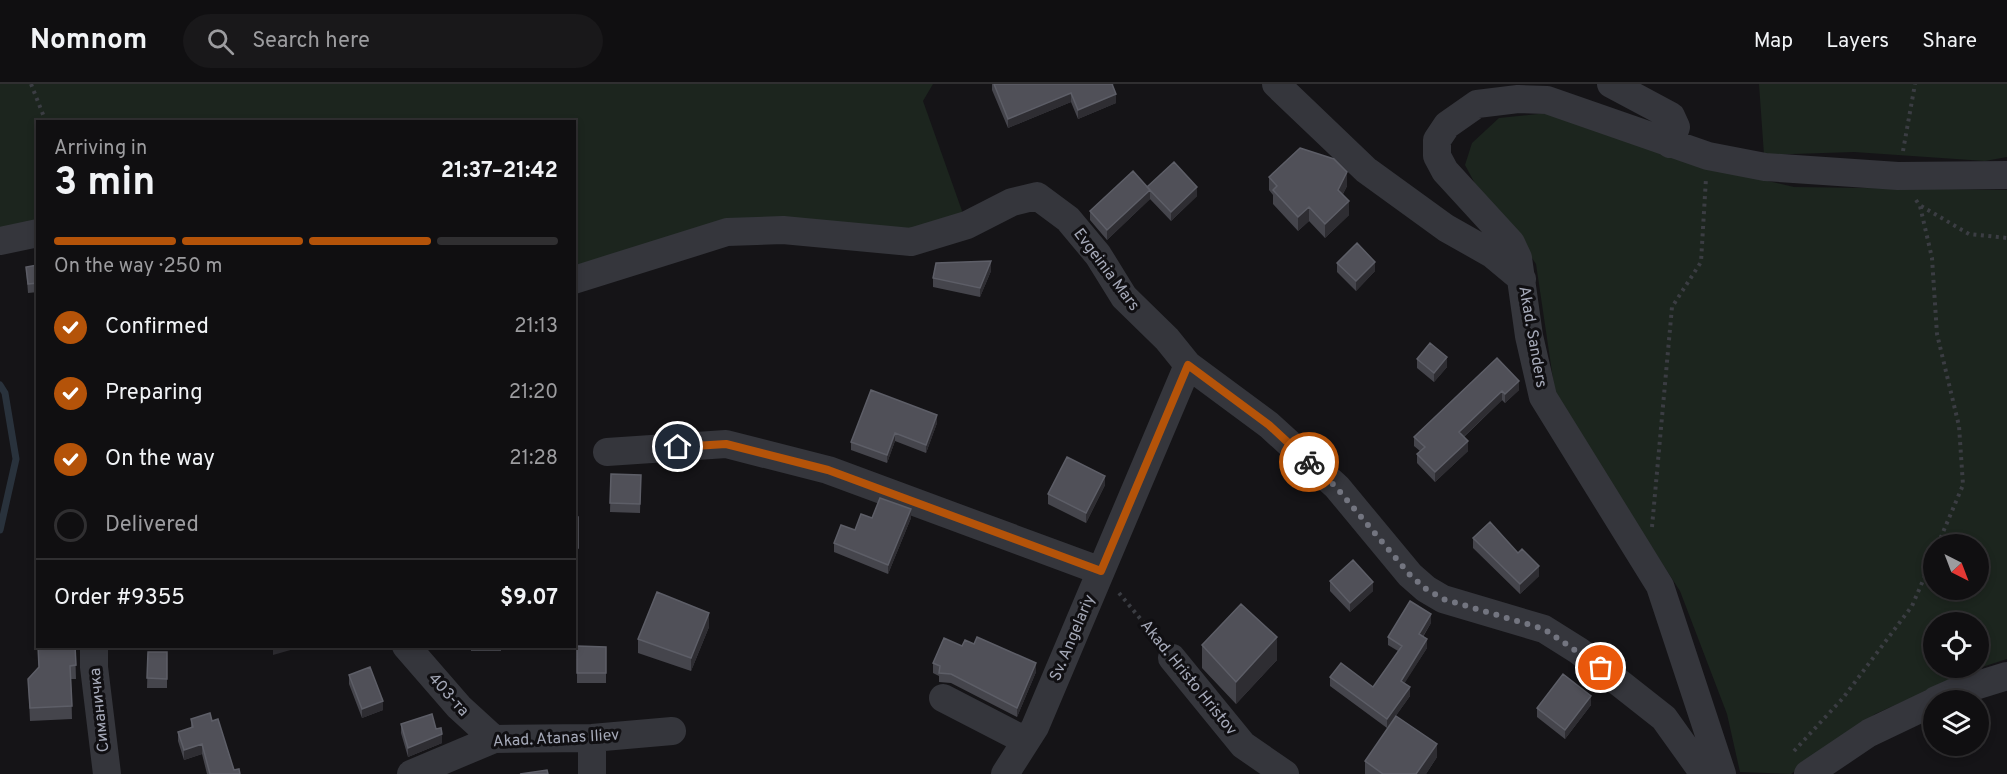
<!DOCTYPE html>
<html lang="en">
<head>
<meta charset="utf-8">
<style>
  :root { --surface:#100f11; --page:#19181a; --text:#f1f3f6; --muted:#9c9c9f; --line:#302f31; --accent:#b45309 }
  body { margin:0; font-family:Overpass,sans-serif; background:var(--page); color:var(--text); height:100vh; display:flex; flex-direction:column; font-size:22px; white-space:nowrap }
  * { box-sizing:border-box; margin:0 }
  p { font-size:20px; color:var(--muted) }
  .icon { flex:none; width:33px; height:33px; fill:none; stroke:currentColor; stroke-width:2; stroke-linecap:round; stroke-linejoin:round }
  .map { position:relative; flex:1; overflow:hidden }
  .sheet { position:absolute; left:36px; top:36px; width:540px; height:528px; display:flex; flex-direction:column; background:var(--surface); border-radius:0px; box-shadow:0 3px 9px #0003,0 0 0 2px var(--line) }
  .sheet>* { flex:none }
  .needle { width:39px; rotate:138deg }
  .controls { position:absolute; left:1923px; top:450px; display:grid; gap:12px }
  .controls a { display:grid; place-items:center; width:66px; height:66px; border-radius:50%; background:var(--surface); box-shadow:0 3px 9px #0003,0 0 0 2px var(--line); font-size:30px }
  .pin { position:absolute; display:grid; place-items:center; width:51px; height:51px; color:#fff; margin:-26px; border:3px solid #fff; border-radius:50%; box-shadow:0 2px 6px #0007 }
  .courier { position:absolute; display:grid; place-items:center; width:60px; height:60px; margin:-30px; border:4px solid #b45309; border-radius:50%; background:#fff; color:#222; box-shadow:0 2px 8px #0007 }
  .summary em { font-style:normal; font-weight:700 }
  .summary div { display:flex; flex-direction:column-reverse }
  .summary { display:flex; align-items:center; justify-content:space-between; height:102px; padding:0 18px }
  h1 { font-size:39px; font-weight:700; line-height:45px }
  .bar { display:grid; grid-template-columns:repeat(4,1fr); gap:9px 6px; align-content:center; height:72px; padding:0 18px }
  .bar i { height:8px; border-radius:4px; background:var(--line) }
  .bar .current { background:var(--accent) }
  .bar p { grid-column:span 4 }
  .line { display:flex; align-items:center; gap:15px; padding:0 18px; border-top:2px solid var(--line) }
  .line div { flex:1 }
  ol { padding:0 18px; list-style:none }
  li { display:flex; align-items:center; gap:18px; height:66px }
  li p { margin-inline-start:auto }
  li .icon { padding:6px; border-radius:50%; background:var(--accent); color:#fff; stroke-width:4 }
  li:last-child { color:var(--muted) }
  li i { width:33px; height:33px; border:3px solid var(--line); border-radius:50% }
  header { display:flex; align-items:center; gap:36px; box-sizing:border-box; height:84px; padding:0 30px; background:var(--surface); border-bottom:2px solid var(--line) }
  header strong { font-size:28px }
  nav { display:flex; gap:33px; margin-inline-start:auto; font-size:21px }
  .search { width:420px; height:54px; background:var(--page); display:flex; align-items:center; gap:15px; box-sizing:border-box; padding:0 21px; border-radius:33px; color:var(--muted); font-size:22px }
  .map>svg:first-child { display:block }
  .green { fill:#1c251e; fill-rule:evenodd }
  .lines { fill:none; stroke-linecap:round; stroke-linejoin:round }
  .stream { stroke:#29323c; stroke-width:7 }
  .path { stroke:#3b3d43; stroke-width:4; stroke-dasharray:3 4.5; stroke-linecap:butt }
  .minor { stroke:#35363c; stroke-width:28 }
  .wall { fill:#45454c }
  .shaded-wall { fill:#2e2d32 }
  .building { fill:#505058; stroke:#5d5e67; stroke-width:1.5 }
  .done { stroke:#737580; stroke-width:6; stroke-dasharray:0 10.8 }
  .route { stroke:#b45309; stroke-width:8 }
  .labels { text-anchor:middle; dominant-baseline:central; stroke-width:6; stroke-linejoin:round; paint-order:stroke }
  .street-label { font-size:16px; fill:#a5a9b8; stroke:#100f12 }
</style>
</head>
<body>
<header>
<strong>Nomnom</strong>
<div class="search"><svg class="icon" aria-label="search" viewBox="0 0 24 24"><circle cx="10" cy="10" r="6"/><path d="M15 15l6 6"/></svg>Search here</div>
<nav><a>Map</a><a>Layers</a><a>Share</a></nav>
</header>
<div class="map">
<svg width="2007" height="690" viewBox="0 0 2007 690">
  <rect width="100%" height="100%" fill="#151417"/>
  <path class="green" d="M0 0H933L923 17 967 141 911 158 783 146 575 196 574 38H38L37 149 0 157Z
    M1759 0H2007V73L1985 77 1854 68 1764 71Z
    M1547 29 1693 80 1794 103 2007 106V575L1979 584 1875 630 1791 690 1740 688 1727 630 1680 507 1556 315 1536 180 1513 146 1479 107 1465 81 1472 59 1499 34ZM1934 460H1978V506H1934ZM1934 538H1978V584H1934Z"/>
  <g class="lines">
    <path class="stream" d="M0 301 5 309 16 375 0 446"/>
    <path class="path" d="M31 0 46 38
      M1903 67 1915 0
      M1916 116 1920 122 1932 174 1937 250 1959 342 1963 401 1938 460
      M1921 122 1969 150 2007 154
      M1652 443 1672 223 1701 178 1706 94
      M1119 509 1158 556
      M1794 667 1843 614 1912 522 1934 471"/>
    <path class="minor" d="M1276 0 1366 86 1446 144 1492 170 1522 195
      M1611 0 1671 32 1676 43 1670 60
      M0 157 38 149
      M574 196 727 148 783 146 911 158 967 141 1012 118 1037 112 1068 135 1098 171 1124 213 1167 255 1188 281 1269 341 1337 403 1410 491 1426 505 1443 515 1544 545 1579 567 1664 634 1704 690
      M607 368 726 360 828 386 1101 487
      M94 562V583L107 690
      M406 562 459 623 494 655
      M1172 574 1243 661 1285 690
      M943 614 1026 657
      M1936 616 1952 609 2007 592
      M592 654V690
      M411 690 494 655 592 654 672 647
      M1005 690 1035 643 1188 281
      M1722 690 1660 502 1543 313 1529 252 1518 174 1511 159 1445 87 1437 72V56L1447 41 1477 20 1518 15 1547 16 1708 72 1765 83 1898 92 2007 91
      M1808 690 1869 649 1934 618"/>
  </g>
  <path class="wall" d="M992 0H1114L1112 1 1116 19 1078 35 1071 18 1008 44 992 6Z
    M1269 93 1347 102 1343 110 1349 131 1325 154 1309 137 1298 147 1273 120V111L1269 106Z
    M1147 103 1197 112 1171 137 1150 115 1107 156 1090 136V127Z
    M1337 179 1375 187 1356 207 1337 188Z
    M38 181V208L28 209 26 183Z
    M991 187 980 213 933 203V194Z
    M1497 274 1519 306 1505 319 1502 316 1464 353 1468 367 1435 398 1417 379V370L1420 367 1414 362V353Z
    M1417 275 1447 283 1434 298 1417 284Z
    M937 339 926 369 895 357 887 379 851 366V358Z
    M611 390 641 391 640 429 610 428Z
    M1105 401 1086 439 1048 420V410Z
    M574 433H578V473H574Z
    M872 434H911L888 490 834 468V459Z
    M1473 454 1539 492 1520 510 1473 464Z
    M1330 497 1373 507 1350 528 1330 507Z
    M1431 539 1423 553 1427 564 1404 599 1410 612 1387 644 1330 602V593L1373 603 1398 567 1388 561V553Z
    M709 543 691 587 638 569V555Z
    M1202 561 1277 576 1236 620 1202 584Z
    M38 562H75L76 595H71L72 635 30 637 28 595 39 584Z
    M471 562H501V567H471Z
    M577 562 606 563V599H577Z
    M962 562 1036 588 1017 633 951 599 939 598V592L933 589V579Z
    M148 568H167V604H147Z
    M349 591 383 626 362 634 349 600Z
    M1591 621 1565 655 1537 633V624Z
    M191 635 212 637 234 686 240 690H207L202 670 184 676 178 657V648L191 644Z
    M401 640 436 645 442 659 408 673 401 649Z
    M1437 673 1426 690H1365V677Z"/>
  <path class="shaded-wall" d="M1071 9V18L1008 44V35Z
    M1116 10V19L1078 35V26Z
    M1347 88V102L1338 119V106Z
    M1197 103V112L1171 137V128Z
    M1150 106V115L1107 156V146Z
    M1349 117V131L1325 154V140Z
    M1309 123V137L1298 147V133Z
    M991 177V187L980 213V204Z
    M1375 178V187L1356 207V197Z
    M1447 273V283L1434 298V289Z
    M1519 297V306L1505 319V310Z
    M1502 307V316L1459 357V348Z
    M937 331V339L926 369V361Z
    M895 349V357L887 379V371Z
    M1468 357V367L1435 398V388Z
    M1105 392V401L1086 439V429Z
    M911 425V434L888 490V481Z
    M1539 482V492L1520 510V500Z
    M1373 498V507L1350 528V519Z
    M709 529V543L691 587V574Z
    M1431 530V539L1419 558V550Z
    M1277 553V576L1236 620V598Z
    M1427 555V564L1401 605V597Z
    M273 562H294V565L273 571Z
    M1036 579V588L1017 633V624Z
    M1410 603V612L1387 644V635Z
    M1591 612V621L1565 655V646Z
    M383 617V626L362 634V625Z
    M442 650V659L408 673V664Z
    M202 660V670L184 676V666Z
    M1437 660V673L1426 690H1416Z"/>
  <path class="building" d="M994 0H1112L1116 10 1078 26 1071 9 1008 35Z
    M1300 64 1334 75 1347 88 1338 106 1349 117 1325 140 1309 123 1298 133 1273 106 1277 102 1269 93Z
    M1174 78 1197 103 1171 128 1147 103Z
    M1133 87 1150 106 1107 146 1090 127Z
    M1357 159 1375 178 1356 197 1337 179Z
    M991 177 980 204 933 194 936 179Z
    M38 181V199L28 200 26 183Z
    M1430 259 1447 273 1434 289 1417 275Z
    M1497 274 1519 297 1505 310 1502 307 1459 348 1468 357 1435 388 1417 370 1425 363 1414 353Z
    M871 306 937 331 926 361 895 349 887 371 851 358Z
    M1067 373 1105 392 1086 429 1048 410Z
    M611 390 641 391 640 420 610 419Z
    M880 414 911 425 888 481 834 459 841 441 855 446 861 430 872 434Z
    M574 433H578V464H574Z
    M1490 438 1518 469 1522 465 1539 482 1520 500 1473 454Z
    M1353 476 1373 498 1350 519 1330 497Z
    M657 508 709 529 691 574 638 555Z
    M1410 517 1431 530 1419 550 1427 555 1401 597 1410 603 1387 635 1330 593 1341 579 1373 603 1402 562 1388 553Z
    M1241 520 1277 553 1236 598 1202 561Z
    M977 553 1036 579 1017 624 951 590 939 589 940 582 933 579 944 554 962 562 965 556 974 560Z
    M38 562H75L76 581 70 582 72 622 30 624 28 595 39 583Z
    M577 562 606 563V589H577Z
    M148 568H167V595L147 594Z
    M370 583 383 617 362 625 349 591Z
    M1563 590 1591 612 1565 646 1537 624Z
    M210 629 212 637 218 635 234 686 239 685 240 690H210L202 660 184 666 178 648 193 643 191 635Z
    M432 630 436 645 441 644 442 650 408 664 401 640Z
    M1396 632 1437 660 1416 690H1383L1365 677Z
    M547 686 548 690H520Z"/>
  <g class="lines">
    <path class="done" d="M1309 378 1336 403 1410 491 1426 505 1443 515 1544 545 1601 584"/>
    <path class="route" d="M678 363 726 360 828 386 1101 487 1188 281 1269 341 1309 378"/>
  </g>
  <g class="labels">
    <g class="street-label">
      <text transform="translate(1106 186) rotate(53)">Evgeinia Mars</text>
      <text transform="translate(1532 253) rotate(80)">Akad. Sanders</text>
      <text transform="translate(1073 554) rotate(-67)">Sv. Angelariy</text>
      <text transform="translate(1188 594) rotate(51)">Akad. Hristo Hristov</text>
      <text transform="translate(448 611) rotate(48)">403-та</text>
      <text transform="translate(100 626) rotate(-96)">Симаничка</text>
      <text transform="translate(556 655) rotate(-3)">Akad. Atanas Iliev</text>
    </g>
  </g>
</svg>
<div class="controls">
<a><svg class="needle" viewBox="-14 -14 28 28"><path d="M0-13l5 13h-10z" fill="#e53935"/><path d="M0 13l5-13h-10z" fill="#9c9c9f"/></svg></a>
<a><svg class="icon" aria-label="locate" viewBox="0 0 24 24"><circle cx="12" cy="12" r="6"/><path d="M12 2v4M12 18v4M2 12h4M18 12h4"/></svg></a>
<a><svg class="icon" aria-label="layers" viewBox="0 0 24 24"><path d="M12 4l9 5-9 5-9-5zM3 14l9 5 9-5"/></svg></a>
</div>
<div class="pin" style="left:1601px;top:584px;background:#ea580c"><svg class="icon" aria-label="bag" viewBox="0 0 24 24"><path d="M5 8h14l-1 12H6zM9 8a3 3 0 0 1 6 0"/></svg></div>
<div class="pin" style="left:678px;top:363px;background:#1f2937"><svg class="icon" aria-label="home" viewBox="0 0 24 24"><path d="M3 11l9-7 9 7M6 9v11h12V9"/></svg></div>
<div class="courier" style="left:1309px;top:378px"><svg class="icon" aria-label="bike" viewBox="0 0 24 24"><circle cx="6" cy="16" r="4"/><circle cx="18" cy="16" r="4"/><path d="M6 16l4-8h5l3 8M10 8l3 8H6M13 5h3"/></svg></div>
<section class="sheet">
<div class="summary"><div><h1>3 min</h1><p>Arriving in</p></div><em>21:37–21:42</em></div>
<div class="bar"><i class="current"></i><i class="current"></i><i class="current"></i><i></i><p>On the way · 250 m</p></div>
<ol>
<li><svg class="icon" aria-label="check" viewBox="0 0 24 24"><path d="M5 12l5 5 9-10"/></svg>Confirmed<p>21:13</p></li>
<li><svg class="icon" aria-label="check" viewBox="0 0 24 24"><path d="M5 12l5 5 9-10"/></svg>Preparing<p>21:20</p></li>
<li><svg class="icon" aria-label="check" viewBox="0 0 24 24"><path d="M5 12l5 5 9-10"/></svg>On the way<p>21:28</p></li>
<li><i></i>Delivered</li>
</ol>
<div class="line" style="height:78px"><div>Order #9355</div><b>$9.07</b></div>
</section>
</div>
</body>
</html>
